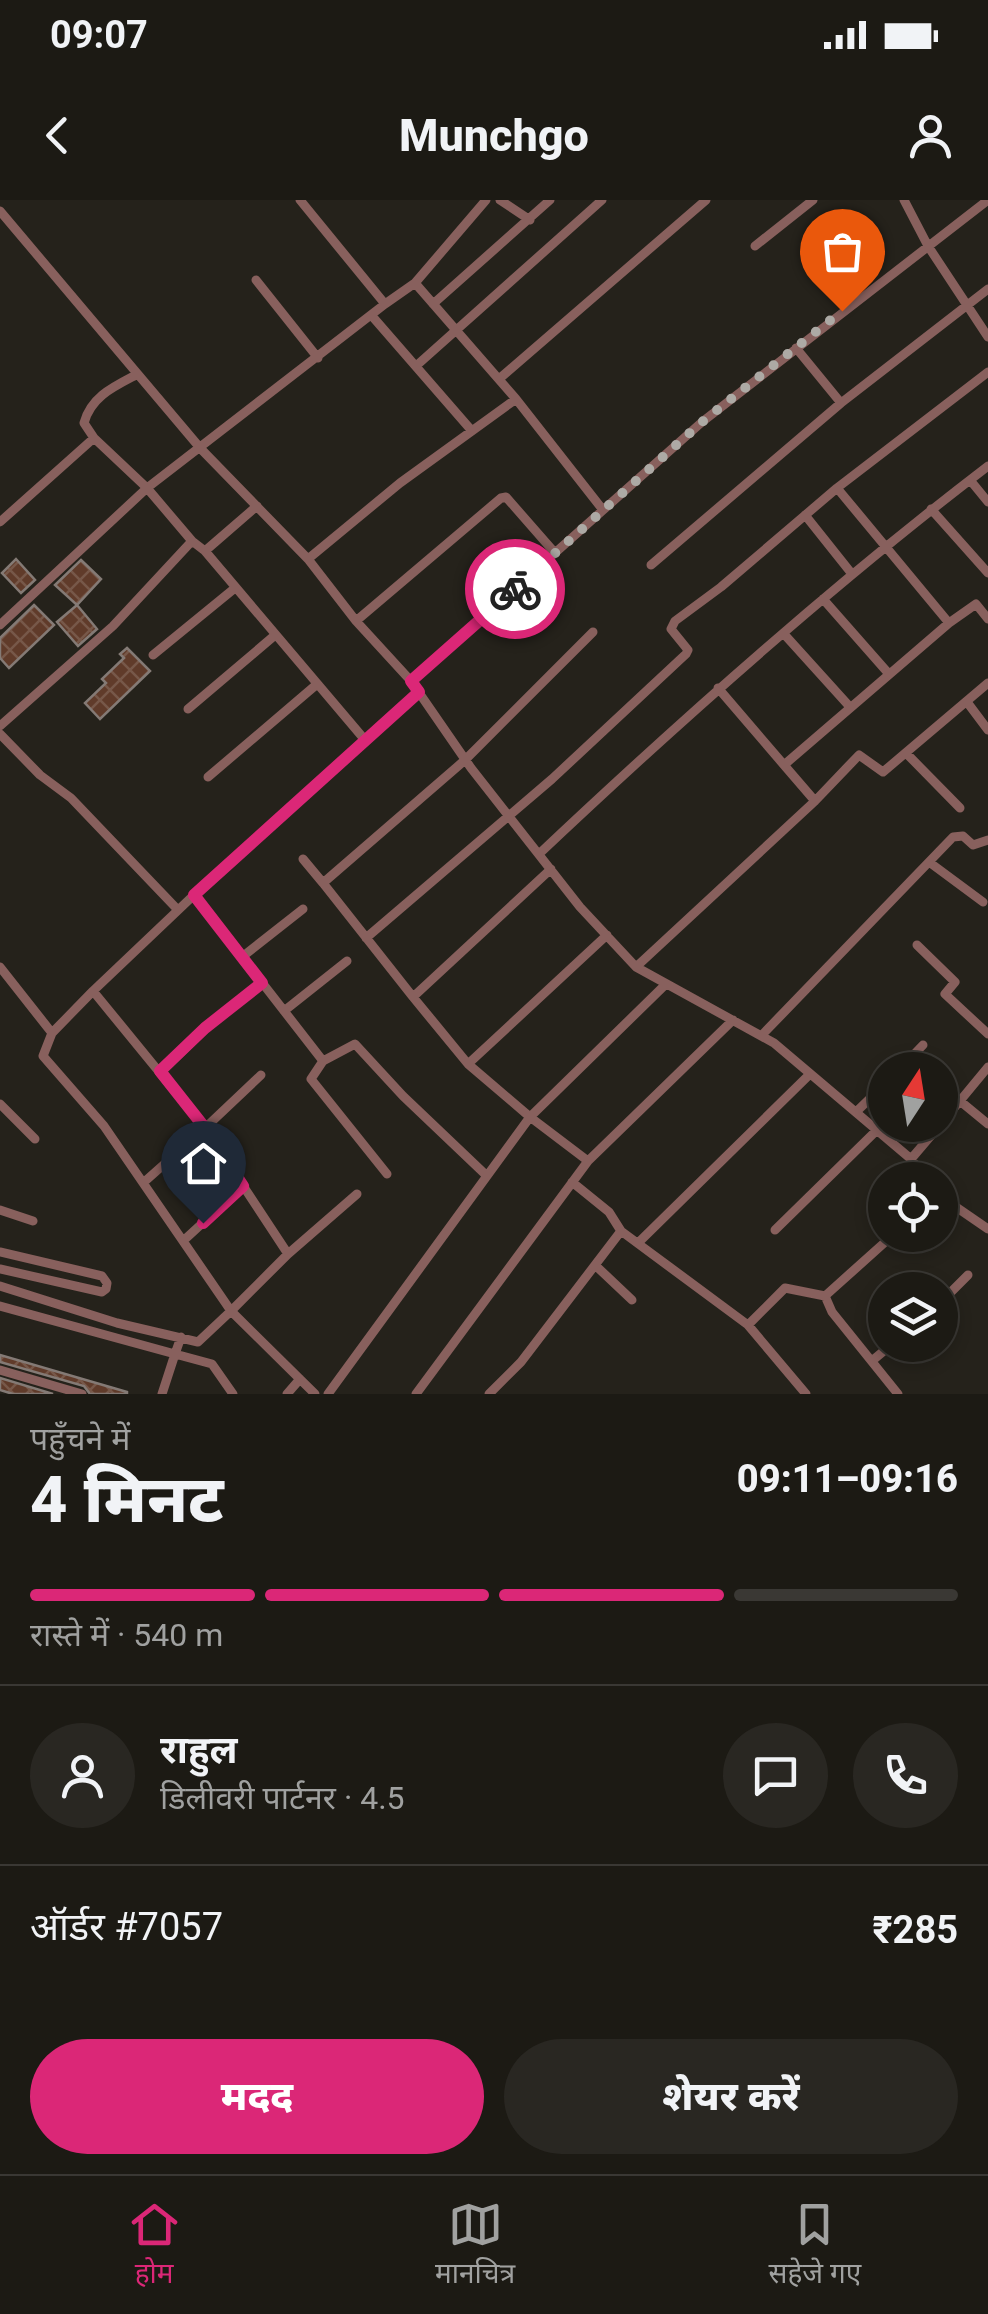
<!DOCTYPE html>
<html lang="hi">
<head>
<meta charset="utf-8">
<style>
  :root { --surface:#1c1a14; --page:#292722; --text:#f1f3f6; --muted:#a0a1a0; --line:#3a3834; --accent:#db2777 }
  body { margin:0; font-family:Roboto,"Noto Sans Devanagari",sans-serif; background:var(--page); color:var(--text); height:100vh; display:flex; flex-direction:column; font-size:38px; white-space:nowrap }
  * { box-sizing:border-box; margin:0 }
  p { font-size:32px; color:var(--muted) }
  .icon { flex:none; width:55px; height:55px; fill:none; stroke:currentColor; stroke-width:2; stroke-linecap:round; stroke-linejoin:round }
  .map { position:relative; height:1194px; overflow:hidden }
  .panel { display:flex; flex-direction:column; background:var(--surface); flex:1 }
  .panel>* { flex:none }
  .needle { width:65px; rotate:12deg }
  .fabs { position:absolute; left:868px; top:852px; display:grid; gap:20px }
  .fabs a { display:grid; place-items:center; width:90px; height:90px; border-radius:50%; background:var(--surface); box-shadow:0 5px 15px #0003,0 0 0 2px var(--line); font-size:50px }
  .pin { position:absolute; display:grid; place-items:center; width:85px; height:85px; color:#fff; margin:-102px -42px; border-radius:50% 50% 50% 0; rotate:-45deg; box-shadow:0 0 10px #0007 }
  .pin .icon { rotate:45deg }
  .courier { position:absolute; display:grid; place-items:center; width:100px; height:100px; margin:-50px; border:8px solid #db2777; border-radius:50%; background:#fff; color:#222; box-shadow:0 2px 12px #0007 }
  .summary em { font-style:normal; font-weight:800 }
  .summary div { display:flex; flex-direction:column-reverse }
  .summary { display:flex; align-items:center; justify-content:space-between; height:170px; padding:0 30px }
  h1 { font-size:65px; font-weight:800; line-height:75px }
  .bar { display:grid; grid-template-columns:repeat(4,1fr); gap:15px 10px; align-content:center; height:120px; padding:0 30px }
  .bar i { height:12px; border-radius:8px; background:var(--line) }
  .bar .selected { background:var(--accent) }
  .bar p { grid-column:span 4 }
  .line { display:flex; align-items:center; gap:25px; padding:0 30px; border-top:2px solid var(--line) }
  .line div { flex:1 }
  .round { display:grid; place-items:center; flex:none; width:105px; height:105px; border-radius:52px; background:var(--page) }
  .action { display:flex; gap:20px; margin-top:auto; padding:20px 30px }
  .action a { flex:1; height:115px; border-radius:60px; background:var(--accent); color:#fff; font-size:40px; font-weight:800; line-height:115px; text-align:center }
  .action a+a { background:var(--page); color:var(--text) }
  .status { display:flex; justify-content:space-between; align-items:center; height:70px; padding:0 50px; background:var(--surface); direction:ltr }
  .status svg { height:28px; fill:currentColor }
  header { display:flex; justify-content:space-between; align-items:center; height:130px; padding:0 30px; background:var(--surface); font-size:45px; font-weight:800 }
  .menu { display:flex; justify-content:space-around; align-items:center; height:140px; border-top:2px solid var(--line); background:var(--surface); font-size:28px; color:var(--muted) }
  .menu a { display:grid; justify-items:center; gap:5px }
  .menu .selected { color:var(--accent) }
  .map>svg:first-child { display:block }
  .building { fill:url(#building-cross-hatch); stroke:#847a75; stroke-width:2.5 }
  .lines { fill:none; stroke-linecap:round; stroke-linejoin:round }
  .minor { stroke:#88605d; stroke-width:9 }
  .done { stroke:#adaaa5; stroke-width:10; stroke-dasharray:0 18 }
  .route { stroke:#db2777; stroke-width:12 }
</style>
</head>
<body>
<div class="status"><b>09:07</b><svg viewBox="0 0 49 12"><path d="M0 12V9h3v3zM5 12V6h3v6zM10 12V3h3v9zM15 12V0h3v12zM26 1h20v11H26zM47 4h2v5h-2z"/></svg></div>
<header><svg class="icon" aria-label="back" viewBox="0 0 24 24"><path d="M15 5l-7 7 7 7"/></svg>Munchgo<svg class="icon" aria-label="person" viewBox="0 0 24 24"><circle cx="12" cy="8" r="4"/><path d="M4 21q1-7 8-7t8 7"/></svg></header>
<div class="map">
<svg width="988" height="1194" viewBox="0 0 988 1194">
  <defs>
    <pattern id="building-cross-hatch" width="8" height="8" patternUnits="userSpaceOnUse" patternTransform="scale(2.5)"><rect width="8" height="8" fill="#603b2a"/><path d="M0 0l8 8M0 8l8-8" fill="none" stroke="#775849"/></pattern>
  </defs>
  <rect width="100%" height="100%" fill="#25221b"/>
  <path class="building" d="M16 359 35 380 21 393 2 373Z
    M81 360 101 379 77 405 55 385Z
    M34 405 54 425 9 468 0 458V438Z
    M77 405 97 429 78 446 57 422Z
    M127 448 150 471 100 519 85 503 106 483 102 479 124 458 120 454Z
    M0 1155 127 1192V1194H90L84 1186 0 1162Z
    M0 1178 53 1194H13L0 1190Z"/>
  <g class="lines">
    <path class="minor" d="M500 0 530 20
      M904 0 928 46 988 137
      M0 11 201 249 308 359 356 421 411 481 471 568 580 707 636 767 774 843 911 959
      M755 46 813 0
      M256 80 318 158
      M415 83 486 0
      M385 104 415 83 516 199
      M433 104 550 0
      M372 116 472 231
      M796 148 841 203 988 89
      M416 166 602 0
      M136 175C113 187 91 197 84 223L94 238 147 288 192 341
      M499 179 706 0
      M970 280 988 302
      M837 288 988 172
      M931 309 988 373
      M805 315 852 374
      M0 322 94 238
      M205 351 365 540
      M308 359 400 283 516 199 603 310
      M651 365 841 203
      M823 399 889 474
      M356 421 501 298 506 297 555 353
      M0 425 147 288 385 104 300 0
      M784 434 850 507
      M153 455 235 388
      M411 481 702 222 988 0
      M718 488 784 565
      M967 502 988 530
      M188 509 274 436
      M0 526 113 426 192 341 205 351 257 306
      M0 534 40 575 71 598 178 710
      M906 553 960 608
      M208 577 316 485
      M815 601 784 565 949 423 976 404 988 419
      M539 654C683 518 830 387 988 266
      M303 659 323 683
      M929 662 983 702
      M551 669 413 797 323 683 465 560 593 432
      M194 695 93 791 205 928 261 875
      M366 738 552 579 686 454 688 450 671 429 675 421 721 387 837 288 949 423
      M917 745 955 782 945 794 988 834
      M242 757 303 709
      M0 767 52 833
      M636 767 815 601 859 555 883 572 988 483
      M93 791 52 833 43 856 104 926 231 1111 288 1054 357 994
      M413 797 468 864 607 735
      M284 811 347 761
      M761 836 953 637 963 636 973 645 988 640
      M323 861 194 695 419 492
      M468 864 530 917 666 784
      M899 870 923 845
      M160 873 205 829 262 783
      M960 901 988 924
      M0 904 35 939
      M856 912 885 884
      M940 925 988 867
      M387 974 311 879 323 861 355 844 403 896 487 976
      M927 980 911 959 940 925
      M572 982 609 1012 621 1031
      M143 983 205 928 288 1054
      M940 996 988 1029
      M0 1010 33 1021
      M775 1030 877 930
      M183 1041 243 986
      M638 1043 810 874
      M0 1052 102 1076 107 1083 106 1089 102 1092 0 1069
      M595 1065 632 1100
      M0 1086 117 1123 198 1142 231 1111 315 1194
      M825 1096 832 1112 898 1194
      M940 1103 968 1075
      M0 1106 175 1154 181 1137
      M748 1125 806 1194
      M873 1160 891 1145
      M0 1170 82 1194
      M162 1194 175 1154 212 1164 233 1194
      M287 1194 300 1179
      M328 1194 530 917 588 961
      M416 1194 588 961 733 820
      M489 1194 521 1162 621 1031 748 1125 785 1088 825 1096 893 1035"/>
  </g>
  <g class="lines">
    <path class="done" d="M515 389 702 222 842 111"/>
    <path class="route" d="M203 1023 243 986 205 928 160 871 205 828 262 783 194 695 419 492 411 481 515 389"/>
  </g>
</svg>
<div class="fabs">
<a><svg class="needle" viewBox="-14 -14 28 28"><path d="M0-13l5 13h-10z" fill="#e53935"/><path d="M0 13l5-13h-10z" fill="#a0a1a0"/></svg></a>
<a><svg class="icon" aria-label="locate" viewBox="0 0 24 24"><circle cx="12" cy="12" r="6"/><path d="M12 2v4M12 18v4M2 12h4M18 12h4"/></svg></a>
<a><svg class="icon" aria-label="layers" viewBox="0 0 24 24"><path d="M12 4l9 5-9 5-9-5zM3 14l9 5 9-5"/></svg></a>
</div>
<div class="pin" style="left:842px;top:111px;background:#ea580c"><svg class="icon" aria-label="bag" viewBox="0 0 24 24"><path d="M5 8h14l-1 12H6zM9 8a3 3 0 0 1 6 0"/></svg></div>
<div class="pin" style="left:203px;top:1023px;background:#1f2937"><svg class="icon" aria-label="home" viewBox="0 0 24 24"><path d="M3 11l9-7 9 7M6 9v11h12V9"/></svg></div>
<div class="courier" style="left:515px;top:389px"><svg class="icon" aria-label="bike" viewBox="0 0 24 24"><circle cx="6" cy="16" r="4"/><circle cx="18" cy="16" r="4"/><path d="M6 16l4-8h5l3 8M10 8l3 8H6M13 5h3"/></svg></div>
</div>
<section class="panel">
<div class="summary"><div><h1>4 मिनट</h1><p>पहुँचने में</p></div><em>09:11–09:16</em></div>
<div class="bar"><i class="selected"></i><i class="selected"></i><i class="selected"></i><i></i><p>रास्ते में · 540 m</p></div>
<div class="line" style="height:180px"><a class="round"><svg class="icon" aria-label="person" viewBox="0 0 24 24"><circle cx="12" cy="8" r="4"/><path d="M4 21q1-7 8-7t8 7"/></svg></a><div><b>राहुल</b><p>डिलीवरी पार्टनर · 4.5</p></div><a class="round"><svg class="icon" aria-label="chat" viewBox="0 0 24 24"><path d="M4 5h16v11H9l-5 4z"/></svg></a><a class="round"><svg class="icon" aria-label="phone" viewBox="0 0 24 24"><path d="M5 4h4l2 5-3 2q2 4 5 5l2-3 5 2v4C11 20 4 13 5 4z"/></svg></a></div>
<div class="line" style="height:130px"><div>ऑर्डर #7057</div><b>₹285</b></div>
<div class="action"><a>मदद</a><a>शेयर करें</a></div>
</section>
<nav class="menu">
<a class="selected"><svg class="icon" aria-label="home" viewBox="0 0 24 24"><path d="M3 11l9-7 9 7M6 9v11h12V9"/></svg>होम</a>
<a><svg class="icon" aria-label="map" viewBox="0 0 24 24"><path d="M3 6l6-2 6 2 6-2v14l-6 2-6-2-6 2zM9 4v14M15 6v14"/></svg>मानचित्र</a>
<a><svg class="icon" aria-label="saved" viewBox="0 0 24 24"><path d="M7 4h10v16l-5-4-5 4z"/></svg>सहेजे गए</a>
</nav>
</body>
</html>
